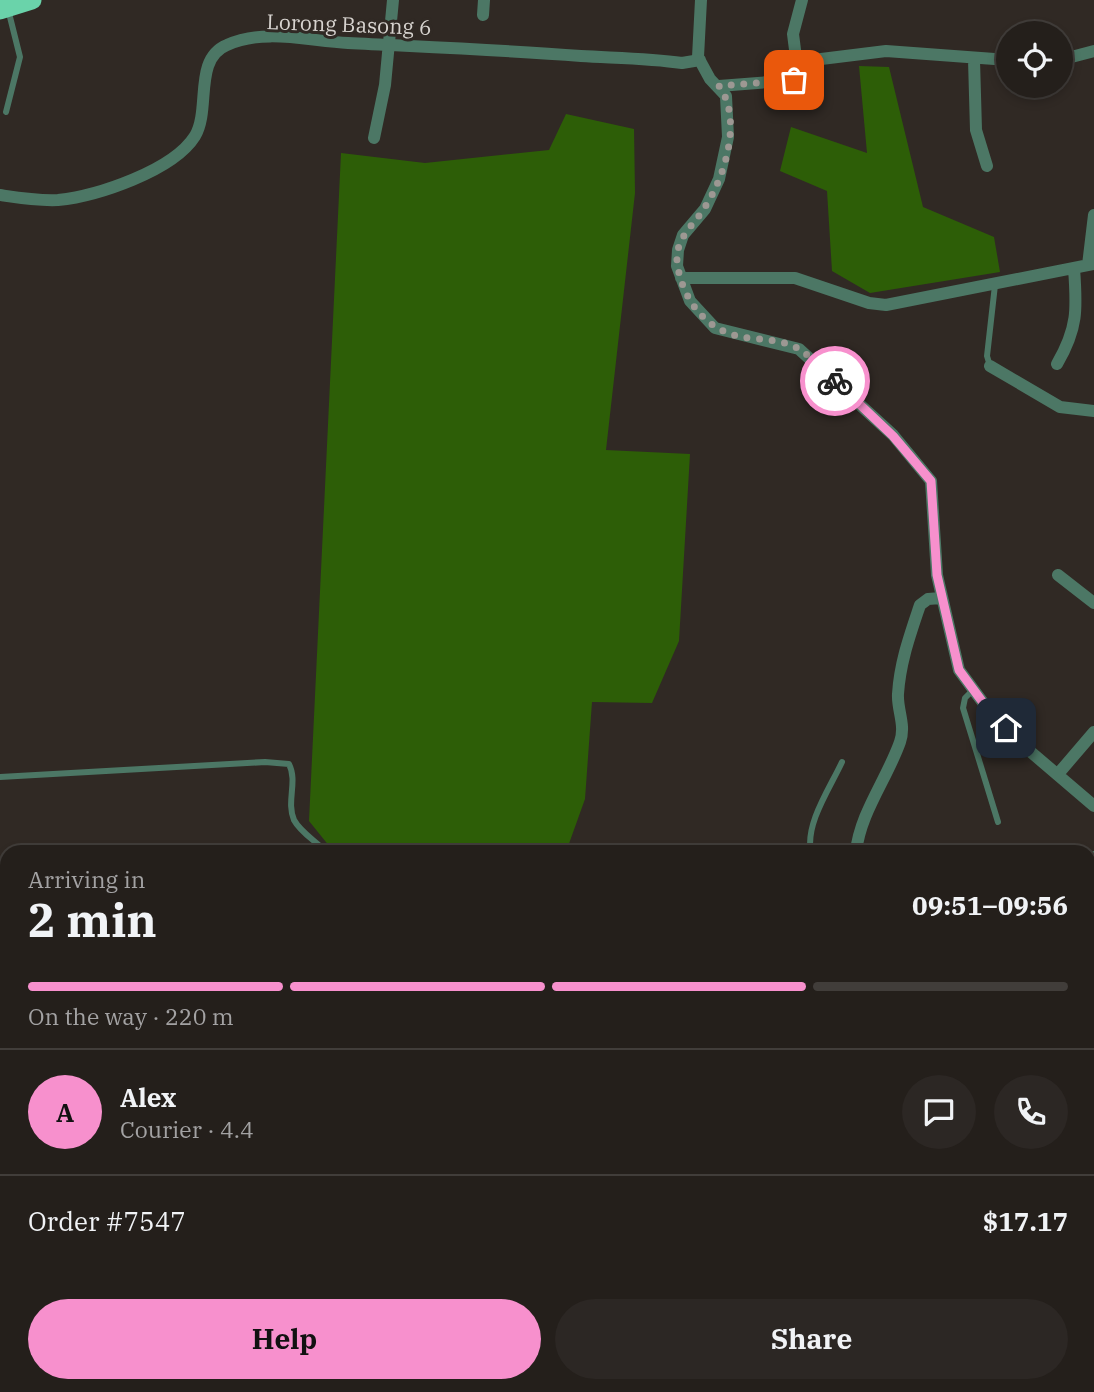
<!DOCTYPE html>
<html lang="en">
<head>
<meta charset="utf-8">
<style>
  :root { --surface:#241f1b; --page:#2c2724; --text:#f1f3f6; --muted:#a3a2a3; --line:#413d3a; --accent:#f790cd }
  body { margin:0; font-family:"IBM Plex Serif",serif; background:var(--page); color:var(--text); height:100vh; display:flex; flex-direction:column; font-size:26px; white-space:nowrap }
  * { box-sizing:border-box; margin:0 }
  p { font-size:23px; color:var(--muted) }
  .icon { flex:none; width:38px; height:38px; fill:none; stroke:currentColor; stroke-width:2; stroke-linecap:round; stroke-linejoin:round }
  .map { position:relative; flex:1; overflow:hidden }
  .details { position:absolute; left:0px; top:845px; width:1096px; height:548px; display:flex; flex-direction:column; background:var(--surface); border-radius:21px 21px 0 0; box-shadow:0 4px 10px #0003,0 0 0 2px var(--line) }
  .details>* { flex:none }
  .controls { position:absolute; left:996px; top:21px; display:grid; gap:14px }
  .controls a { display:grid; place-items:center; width:77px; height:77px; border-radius:50%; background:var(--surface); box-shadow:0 4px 10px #0003,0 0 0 2px var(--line); font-size:35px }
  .pin { position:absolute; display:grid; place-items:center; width:60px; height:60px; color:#fff; margin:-30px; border-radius:14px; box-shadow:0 4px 10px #0006 }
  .courier { position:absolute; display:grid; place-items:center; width:70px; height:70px; margin:-35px; border:5px solid #f790cd; border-radius:50%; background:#fff; color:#222; box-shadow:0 2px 9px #0007 }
  .summary em { font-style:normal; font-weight:800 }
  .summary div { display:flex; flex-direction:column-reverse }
  .summary { display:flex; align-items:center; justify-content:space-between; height:119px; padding:0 28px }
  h1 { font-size:46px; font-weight:800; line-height:52px }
  .bar { display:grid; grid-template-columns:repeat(4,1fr); gap:10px 7px; align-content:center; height:84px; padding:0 28px }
  .bar i { height:9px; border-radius:5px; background:var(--line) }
  .bar .selected { background:var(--accent) }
  .bar p { grid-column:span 4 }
  .line { display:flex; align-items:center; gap:18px; padding:0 28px; border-top:2px solid var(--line) }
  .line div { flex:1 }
  .round { display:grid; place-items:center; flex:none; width:74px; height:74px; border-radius:37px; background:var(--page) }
  .primary-button { display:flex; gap:14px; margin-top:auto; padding:14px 28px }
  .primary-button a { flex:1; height:80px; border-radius:42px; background:var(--accent); color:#111; font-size:28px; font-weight:800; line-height:80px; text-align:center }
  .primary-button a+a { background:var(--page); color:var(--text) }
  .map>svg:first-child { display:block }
  .forest { fill:#2d5e07 }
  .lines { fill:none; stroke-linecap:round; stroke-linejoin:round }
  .service { stroke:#4c7765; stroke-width:6 }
  .minor { stroke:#4c7765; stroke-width:12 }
  .trunk { stroke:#6ad3aa; stroke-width:19 }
  .done { stroke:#9d9893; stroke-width:7; stroke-dasharray:0 12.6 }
  .route { stroke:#f790cd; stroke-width:9 }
  .labels { text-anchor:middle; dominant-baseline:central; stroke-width:6; stroke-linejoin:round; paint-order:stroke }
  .street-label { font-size:21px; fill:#d7d3cf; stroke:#302924 }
</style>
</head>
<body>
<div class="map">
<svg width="1094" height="1392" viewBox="0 0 1094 1392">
  <rect width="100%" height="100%" fill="#302924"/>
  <path class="forest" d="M859 66 889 67 923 207 994 237 1000 272 870 293 832 271 827 191 780 171 791 127 867 153Z
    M566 114 634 129 635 193 606 450 690 454 679 641 652 703 592 702 585 799 566 852H334L309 821 341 153 425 163 549 150Z
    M125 1386H587L585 1392H123Z
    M794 1386H918L920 1392H796Z"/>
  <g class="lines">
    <path class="service" d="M6 112 20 57 8 9
      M990 366 987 356 995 285
      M973 690 965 698 963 708 998 822
      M0 777 265 762 289 764C298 782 286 801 294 820 301 833 316 841 326 852
      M811 852C805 824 830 788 842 762
      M628 1386 629 1392
      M974 1386V1392"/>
    <path class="minor" d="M701 0 698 57 710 79 726 96 728 137 719 179 705 209 683 235 678 250 677 266 690 301 715 328 799 349 893 435 931 481 937 575 959 670 987 708 1025 747 1094 806
      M483 15 484 0
      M974 60 976 130 987 166
      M1060 60 1094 51
      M797 62 886 51 1008 60
      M719 86 794 80 798 73 793 34 802 0
      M374 138 385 85 393 0
      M0 195C20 198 38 201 58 200 97 196 173 171 195 136 211 109 193 59 227 45 265 28 308 41 348 43 426 47 503 50 581 56 615 58 649 58 682 63L700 60
      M1088 265 1094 215
      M681 278H795L869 303 886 305 1094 264
      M1057 364C1078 328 1077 309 1074 268
      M990 366 1060 407 1094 411
      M1058 575 1094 603
      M1058 774 1094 732
      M856 852C860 813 887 779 900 742 906 725 897 710 898 694 900 662 910 635 920 605L928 599 941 598
      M1088 865 1094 857
      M1088 966 1094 973
      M698 1386V1392"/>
    <path class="trunk" d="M0 10 32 0"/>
  </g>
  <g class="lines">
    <path class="done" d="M794 80 719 86C743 119 725 176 705 207 693 227 672 240 678 268 684 301 707 331 742 337 760 340 783 339 799 349 812 357 824 371 835 381"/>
    <path class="route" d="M835 381 893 436 931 481 937 575 959 670 987 708 1006 728"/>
  </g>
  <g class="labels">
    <g class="street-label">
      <text transform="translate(349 24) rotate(2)">Lorong Basong 6</text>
    </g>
  </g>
</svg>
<div class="controls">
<a><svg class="icon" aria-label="locate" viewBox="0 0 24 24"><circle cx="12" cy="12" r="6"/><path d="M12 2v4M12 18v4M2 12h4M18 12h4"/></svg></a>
</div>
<div class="pin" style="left:794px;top:80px;background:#ea580c"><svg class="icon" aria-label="bag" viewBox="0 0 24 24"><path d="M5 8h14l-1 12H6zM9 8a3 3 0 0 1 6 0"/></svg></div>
<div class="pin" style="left:1006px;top:728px;background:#1f2937"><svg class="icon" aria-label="home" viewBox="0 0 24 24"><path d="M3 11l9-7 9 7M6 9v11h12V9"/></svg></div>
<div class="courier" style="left:835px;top:381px"><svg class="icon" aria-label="bike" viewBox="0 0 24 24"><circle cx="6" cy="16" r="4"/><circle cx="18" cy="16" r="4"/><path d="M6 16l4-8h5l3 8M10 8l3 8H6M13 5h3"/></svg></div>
<section class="details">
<div class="summary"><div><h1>2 min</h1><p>Arriving in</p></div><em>09:51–09:56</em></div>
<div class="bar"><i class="selected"></i><i class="selected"></i><i class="selected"></i><i></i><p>On the way · 220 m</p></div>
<div class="line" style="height:126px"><b class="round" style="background:var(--accent);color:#111">A</b><div><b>Alex</b><p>Courier · 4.4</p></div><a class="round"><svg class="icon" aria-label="chat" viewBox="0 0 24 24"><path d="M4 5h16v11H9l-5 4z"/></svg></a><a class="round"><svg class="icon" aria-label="phone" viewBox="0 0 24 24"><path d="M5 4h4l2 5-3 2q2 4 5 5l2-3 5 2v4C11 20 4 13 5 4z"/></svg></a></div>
<div class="line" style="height:91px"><div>Order #7547</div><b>$17.17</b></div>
<div class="primary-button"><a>Help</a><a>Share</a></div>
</section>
</div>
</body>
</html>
